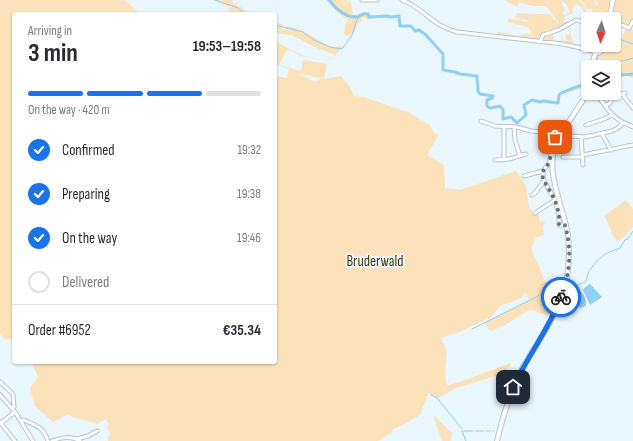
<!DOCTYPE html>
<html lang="en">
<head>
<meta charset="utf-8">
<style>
  :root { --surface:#fff; --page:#f2f2f3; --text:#2b2b33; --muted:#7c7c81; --line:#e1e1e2; --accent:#1a73e8 }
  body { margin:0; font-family:"Sofia Sans Condensed",sans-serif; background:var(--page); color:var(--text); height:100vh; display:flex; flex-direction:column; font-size:15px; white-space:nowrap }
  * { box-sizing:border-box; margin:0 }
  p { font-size:13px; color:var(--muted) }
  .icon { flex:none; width:22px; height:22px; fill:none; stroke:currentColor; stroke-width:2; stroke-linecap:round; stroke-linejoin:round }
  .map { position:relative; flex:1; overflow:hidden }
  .sheet { position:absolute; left:12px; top:12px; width:265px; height:352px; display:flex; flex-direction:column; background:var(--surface); border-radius:4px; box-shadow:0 1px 3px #0004 }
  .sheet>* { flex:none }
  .needle { width:26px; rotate:183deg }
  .fabs { position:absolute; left:581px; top:12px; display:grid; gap:8px }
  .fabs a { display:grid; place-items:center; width:40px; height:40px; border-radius:4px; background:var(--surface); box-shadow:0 1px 3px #0004; font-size:20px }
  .pin { position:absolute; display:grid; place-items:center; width:34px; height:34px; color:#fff; margin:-17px; border-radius:8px; box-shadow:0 2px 6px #0006 }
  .courier { position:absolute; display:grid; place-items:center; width:40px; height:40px; margin:-20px; border:3px solid #1a73e8; border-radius:50%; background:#fff; color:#222; box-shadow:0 1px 5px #0007 }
  .headline em { font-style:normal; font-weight:700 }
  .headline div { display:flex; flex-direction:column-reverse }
  .headline { display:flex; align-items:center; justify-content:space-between; height:68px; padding:0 16px }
  h1 { font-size:26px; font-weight:700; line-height:30px }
  .bar { display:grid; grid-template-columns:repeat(4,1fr); gap:6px 4px; align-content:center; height:48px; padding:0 16px }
  .bar i { height:5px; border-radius:3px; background:var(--line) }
  .bar .active { background:var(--accent) }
  .bar p { grid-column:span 4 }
  .line { display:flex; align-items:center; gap:10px; padding:0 16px; border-top:1px solid var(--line) }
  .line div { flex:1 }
  ol { padding:0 16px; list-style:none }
  li { display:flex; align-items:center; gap:12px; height:44px }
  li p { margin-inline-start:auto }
  li .icon { padding:4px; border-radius:50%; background:var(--accent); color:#fff; stroke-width:4 }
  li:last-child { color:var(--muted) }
  li i { width:22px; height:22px; border:2px solid var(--line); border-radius:50% }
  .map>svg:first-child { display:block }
  .green { fill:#fbe2bb; fill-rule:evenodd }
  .water { fill:#90d0f7 }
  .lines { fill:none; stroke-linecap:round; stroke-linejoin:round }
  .stream { stroke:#90d0f7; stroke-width:1 }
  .river { stroke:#90d0f7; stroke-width:3 }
  .minor-casing { stroke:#b6c5cf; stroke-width:5 }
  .major-casing { stroke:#b6c5cf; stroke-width:6 }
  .minor { stroke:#fff; stroke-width:3 }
  .major { stroke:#fff; stroke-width:4 }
  .done { stroke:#677075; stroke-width:4; stroke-dasharray:0 7.2 }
  .route { stroke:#1a73e8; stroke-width:5 }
  .labels { text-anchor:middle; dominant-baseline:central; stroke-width:4; stroke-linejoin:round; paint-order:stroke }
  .park-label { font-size:15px; fill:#513a0a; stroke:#eaf7ff }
</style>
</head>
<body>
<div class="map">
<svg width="633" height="441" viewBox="0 0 633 441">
  <rect width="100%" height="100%" fill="#eaf7ff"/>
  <path class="green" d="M0 0H125L140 14H14V340L4 339 0 334Z
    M213 0H220L222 2 223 0H233L232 3 234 4 230 6 227 13 228 7Z
    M326 0H349L343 4H344L351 0 353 15 360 14 365 11 370 14 371 16 385 14 376 18 367 20 365 17 362 18 361 22 357 24 355 32 347 36 344 34 345 26 348 20 339 14Z
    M505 0H560L562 2V5L565 10 563 13 564 15 570 12 567 5 561 0H579L585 6 586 11 589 9H586V5L580 0H595V4L598 6 596 0H633V20L627 24H619L617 18 619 13 617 15 615 14 613 19H611L612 13 608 10 607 13 598 12 595 17 588 20V17L593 14 592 9 587 10V13H585L581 7 576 4 572 9 573 13 564 17 565 22 569 23C559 30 547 32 538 37L539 40 498 35 497 34 498 32 519 36 524 34H531V31L528 27 507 22 509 18 528 22 527 20 515 18 517 13 531 14H549L551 15 553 19 557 21V24L559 23 546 6H533L519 2 517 7Z
    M239 1 236 5 254 14H227L231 7Z
    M575 21C582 20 587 23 588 30 583 19 578 20 569 26L573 43 586 47 595 45 592 48H587L543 41 541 40 542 37C548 32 557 33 563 29L560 32 563 41H567L565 34 567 35 570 34 568 26ZM559 32 561 34V41H554L553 34Z
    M275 22 284 25 282 29H285L286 26C304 28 314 39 330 46 334 47 338 46 343 46 338 53 334 59 325 60L301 56 285 47 292 52 288 50 286 51 279 65 301 71 303 60 327 64 324 79 341 76 350 87 354 96 364 97 410 113 430 126 434 133 437 134 438 136 427 155 444 165 445 188 460 190 516 171 526 186 529 207 533 213 538 211 540 222 545 221 543 227 544 235 536 238 531 248 544 279 542 281 556 282 558 289 547 291 529 300 526 293 521 298 500 306 490 318 459 332 441 338 447 351 445 373 447 386 468 379 510 363 511 365 502 374 456 388 438 398 428 393 420 415 402 425 393 429 391 433 378 441H108V437L111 435 109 430 106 428 109 424 106 419 97 424 67 415 53 422 35 406 30 388 38 377 31 362H275V76L287 78 289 69 275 64V41C289 48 321 69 335 55L315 47 291 35 275 33ZM300 75 301 74 324 79 314 81Z
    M614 25 626 27 633 30V78H632L627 76 619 77 616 76 614 77V67H596L594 66 599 55 603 51V45H614V37L624 40 622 38 626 28 621 26 614 27Z
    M586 81H588L587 89 581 88 571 92V87L586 84Z
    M626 200 633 209V227L625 236 618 242C610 234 610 224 604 216Z
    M556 291 559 292 558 294 550 314C538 315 537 310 529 310L505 325 491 331 489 330 485 323 546 292Z
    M433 415 452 433 451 441H442Z"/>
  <path class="water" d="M590 284 602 297 590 305 583 290 584 288Z
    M580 291C584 294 587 300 586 306L580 308 578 303 567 298 568 296Z"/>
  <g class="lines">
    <path class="stream" d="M215 0 238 8 246 14
      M275 25 303 32 314 40 330 47 342 49 352 35 358 17
      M614 37 633 44
      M594 67 599 54 604 52V45
      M601 67 633 58
      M587 86 588 77
      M566 288 578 285 586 281 589 271 597 261 605 254 620 248 625 240 628 239 633 231
      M472 329 548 291 562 289
      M431 395 437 398 462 429
      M475 431H484
      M486 431H491
      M493 431H494
      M466 441 462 431H473"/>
    <path class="river" d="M329 0C336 9 346 18 358 17 361 14 364 13 368 14L369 17 387 16 391 17 399 16 400 26H411L415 31 419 30 425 34 443 54V70L455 72 460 74 477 76 478 91 480 94 493 96 492 98 487 100V106L490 108 500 106 503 110V119L511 117 517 123 526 115 524 105 532 100 540 102 543 101 558 103 559 95 561 93 579 86H588
      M614 74 619 75 633 74"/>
    <defs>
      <path id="minor" d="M362 0H377
        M402 0C424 8 432 26 457 32L563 44 581 48 599 53 603 50 602 45
        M614 25H622L629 28 633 21
        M540 42 543 35 558 30 576 20 584 22 588 27
        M591 93C601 96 604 106 611 113 617 120 624 123 633 127
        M622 94 633 108
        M605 106 610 103 614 96 625 93
        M481 121 495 126 517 127 531 131 541 132 555 131 571 136 585 137 612 131 618 128 623 123
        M586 125 604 119 612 115
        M514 127 515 140 520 156
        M602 134 611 150
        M558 136 556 135 555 137 549 163 543 171V175L544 181 555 200 559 214V225H565
        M581 137 583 165
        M583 155 633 145
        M563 157H583
        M495 160 509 159 526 154
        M504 160V127
        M524 176 543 171
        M532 195 535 193 544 181
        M535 213 555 200
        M0 382 13 394 14 407 12 408
        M0 395 15 412 33 441
        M21 421 24 420C36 426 43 426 48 441
        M0 422 15 441
        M1 423 15 412
        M77 439 88 436 97 431
        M52 441C61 437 72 436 80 441"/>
      <path id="major" d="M609 19 613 0
        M588 49 596 45
        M591 67 598 45
        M497 441C503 415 511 390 523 367 538 340 559 314 566 283 569 267 570 251 568 235 562 200 542 170 559 134 561 129 566 125 570 120 575 112 580 105 585 97L588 91"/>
    </defs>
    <use href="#minor" class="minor-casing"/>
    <use href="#major" class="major-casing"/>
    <use href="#minor" class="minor"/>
    <use href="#major" class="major"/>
  </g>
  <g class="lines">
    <path class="done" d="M555 137 549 163 543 171 542 175 544 181 555 200 559 214V225H565C572 249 570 274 561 297"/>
    <path class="route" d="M513 387C528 356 549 329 561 297"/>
  </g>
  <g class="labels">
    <g class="park-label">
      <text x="375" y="261">Bruderwald</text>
    </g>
  </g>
</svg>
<div class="fabs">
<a><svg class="needle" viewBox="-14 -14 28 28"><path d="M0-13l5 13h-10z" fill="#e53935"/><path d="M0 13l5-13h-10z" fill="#7c7c81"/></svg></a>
<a><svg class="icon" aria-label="layers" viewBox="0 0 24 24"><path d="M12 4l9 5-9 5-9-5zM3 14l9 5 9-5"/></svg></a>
</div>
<div class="pin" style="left:555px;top:137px;background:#ea580c"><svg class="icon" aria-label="bag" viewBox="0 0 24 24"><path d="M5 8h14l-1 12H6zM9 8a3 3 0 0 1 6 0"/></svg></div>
<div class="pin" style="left:513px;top:387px;background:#1f2937"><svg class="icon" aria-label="home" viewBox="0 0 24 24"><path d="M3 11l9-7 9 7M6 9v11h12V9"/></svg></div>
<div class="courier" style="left:561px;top:297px"><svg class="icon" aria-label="bike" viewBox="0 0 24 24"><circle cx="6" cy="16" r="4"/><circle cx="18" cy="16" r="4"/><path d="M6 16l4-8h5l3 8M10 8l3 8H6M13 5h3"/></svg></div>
<section class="sheet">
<div class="headline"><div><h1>3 min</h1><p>Arriving in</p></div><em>19:53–19:58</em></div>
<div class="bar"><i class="active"></i><i class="active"></i><i class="active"></i><i></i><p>On the way · 420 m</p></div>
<ol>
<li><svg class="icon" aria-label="check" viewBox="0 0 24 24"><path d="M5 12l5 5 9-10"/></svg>Confirmed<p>19:32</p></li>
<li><svg class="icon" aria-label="check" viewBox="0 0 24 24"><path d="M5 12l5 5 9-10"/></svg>Preparing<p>19:38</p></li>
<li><svg class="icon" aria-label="check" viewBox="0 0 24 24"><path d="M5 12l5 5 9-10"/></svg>On the way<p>19:46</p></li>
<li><i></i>Delivered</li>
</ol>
<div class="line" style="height:52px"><div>Order #6952</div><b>€35.34</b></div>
</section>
</div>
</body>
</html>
